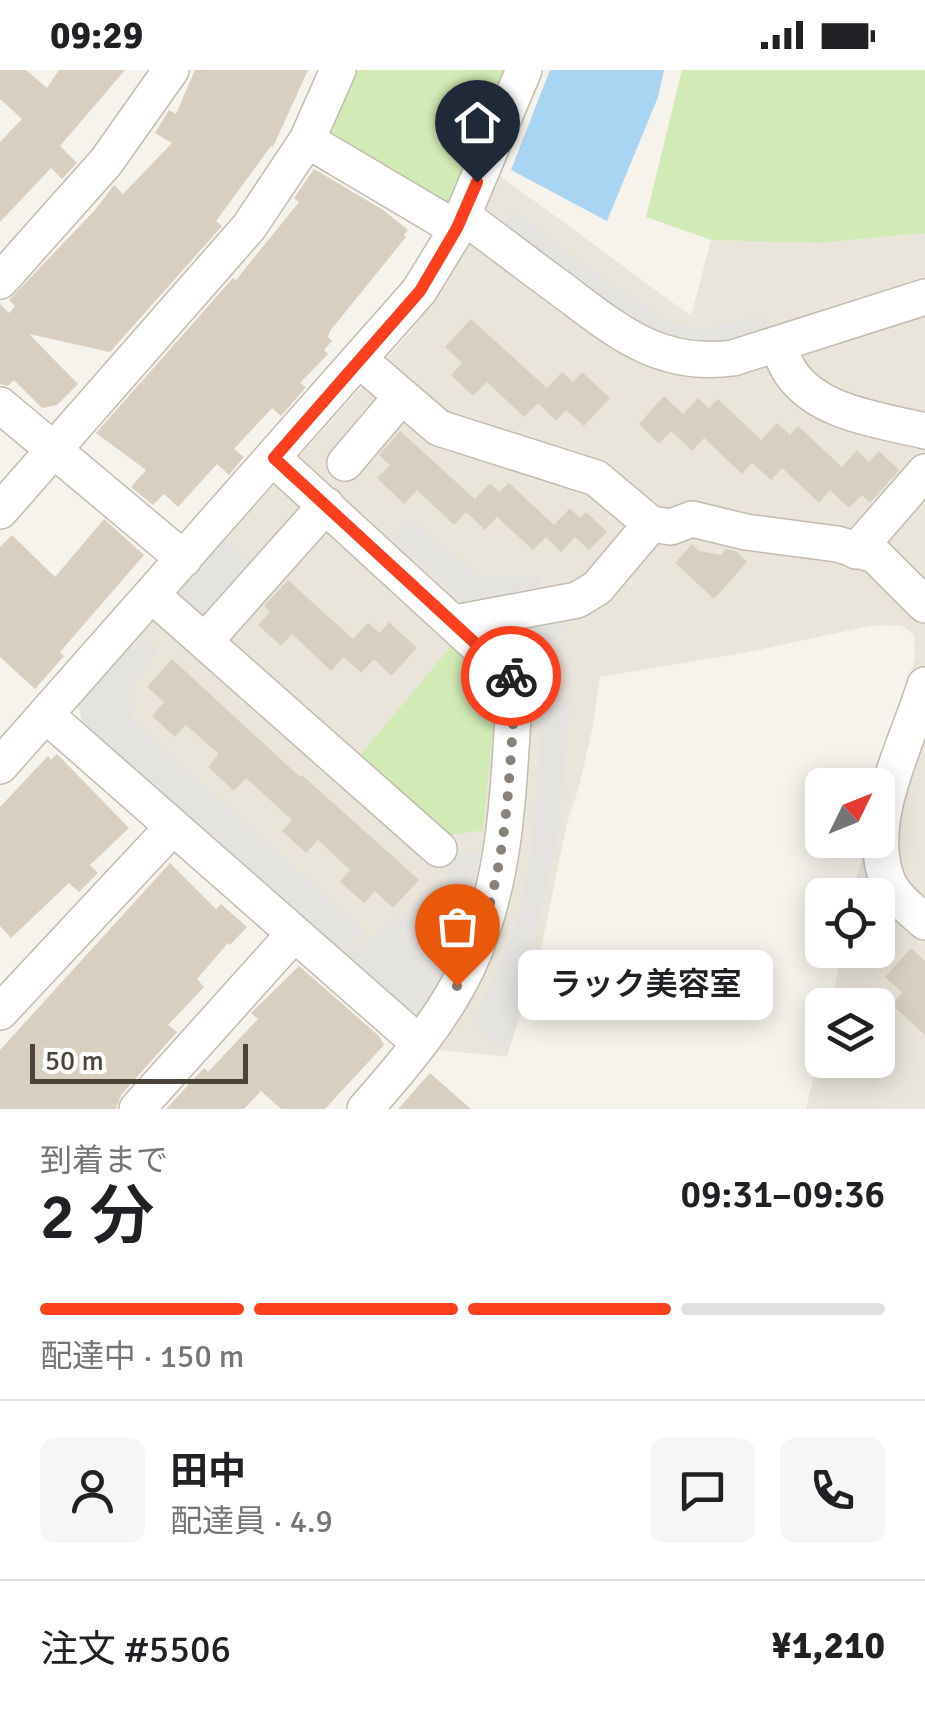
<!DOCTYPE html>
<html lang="ja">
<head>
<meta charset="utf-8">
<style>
  :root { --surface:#fff; --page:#f6f6f6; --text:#202124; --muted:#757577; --line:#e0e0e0; --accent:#fc3f1d }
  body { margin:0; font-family:Signika,"Noto Sans JP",sans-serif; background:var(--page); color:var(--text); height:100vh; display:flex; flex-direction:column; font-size:38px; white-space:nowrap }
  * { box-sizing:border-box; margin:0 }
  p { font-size:32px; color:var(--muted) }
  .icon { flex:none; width:55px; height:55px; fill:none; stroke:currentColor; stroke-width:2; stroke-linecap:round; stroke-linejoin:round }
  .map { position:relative; height:1039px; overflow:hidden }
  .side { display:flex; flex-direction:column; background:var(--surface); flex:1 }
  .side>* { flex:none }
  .needle { width:65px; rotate:47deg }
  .controls { position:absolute; left:805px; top:698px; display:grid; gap:20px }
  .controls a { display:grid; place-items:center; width:90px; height:90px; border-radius:15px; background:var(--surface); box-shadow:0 5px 25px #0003; font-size:50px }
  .scale { position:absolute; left:30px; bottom:25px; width:218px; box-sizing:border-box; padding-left:10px; border:5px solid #4b4439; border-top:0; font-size:28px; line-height:35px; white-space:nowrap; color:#4b4439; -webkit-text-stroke:8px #fff; paint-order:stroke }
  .pin { position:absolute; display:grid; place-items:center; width:85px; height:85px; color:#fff; margin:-102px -42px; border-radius:50% 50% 50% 0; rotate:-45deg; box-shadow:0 0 10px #0007 }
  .pin .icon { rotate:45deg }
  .courier { position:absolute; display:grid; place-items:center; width:100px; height:100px; margin:-50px; border:8px solid #fc3f1d; border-radius:50%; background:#fff; color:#222; box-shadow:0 2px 12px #0007 }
  .bubble { position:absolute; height:70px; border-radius:15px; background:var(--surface); box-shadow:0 5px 25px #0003; font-size:32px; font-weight:600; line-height:70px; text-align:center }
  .head em { font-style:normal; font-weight:600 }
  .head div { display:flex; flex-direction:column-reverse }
  .head { display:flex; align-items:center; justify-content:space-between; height:170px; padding:0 40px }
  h1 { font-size:65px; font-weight:600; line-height:75px }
  .bar { display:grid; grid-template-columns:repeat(4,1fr); gap:15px 10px; align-content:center; height:120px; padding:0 40px }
  .bar i { height:12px; border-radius:8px; background:var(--line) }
  .bar .active { background:var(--accent) }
  .bar p { grid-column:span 4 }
  .line { display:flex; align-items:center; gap:25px; padding:0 40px; border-top:2px solid var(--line) }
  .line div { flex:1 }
  .round { display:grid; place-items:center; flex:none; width:105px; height:105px; border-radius:15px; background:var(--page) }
  .status { display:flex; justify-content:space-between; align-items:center; height:70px; padding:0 50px; background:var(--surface); direction:ltr }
  .status svg { height:28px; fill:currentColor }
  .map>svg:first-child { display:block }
  .residential { fill:#eae5da }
  .green { fill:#d2eab5 }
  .parking { fill:#e5e3e0 }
  .water { fill:#a9d4f2 }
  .building { fill:#d8cfc1 }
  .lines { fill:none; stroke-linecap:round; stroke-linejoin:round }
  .minor-casing { stroke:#c2bbae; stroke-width:38 }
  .minor { stroke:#fff; stroke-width:35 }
  .done { stroke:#878178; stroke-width:10; stroke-dasharray:0 18 }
  .route { stroke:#fc3f1d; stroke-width:12 }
</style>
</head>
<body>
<div class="status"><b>09:29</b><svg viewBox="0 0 49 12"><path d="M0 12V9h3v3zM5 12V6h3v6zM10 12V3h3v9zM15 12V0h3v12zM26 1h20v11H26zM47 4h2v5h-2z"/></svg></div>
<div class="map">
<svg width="925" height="1039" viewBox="0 0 925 1039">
  <rect width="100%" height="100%" fill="#f6f3ec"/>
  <path class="residential" d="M499 105 691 246 711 170 818 173 925 163V1039H806L822 970V990H878V935H831L842 880H878V825H853L878 716 915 588 914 565 901 555 870 556 743 583 600 607 593 655 579 717 567 753 540 884 507 987 440 980 83 655 78 635 412 260 463 183Z"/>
  <path class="green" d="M354 0H504L447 136 326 61Z
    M682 0H925V163L818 173 711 170 646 147Z
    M452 575 497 617 483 760 445 766 358 688Z"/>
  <path class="parking" d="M511 138 578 190 672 253 696 260 762 245 771 266 717 278 661 271 501 161Z
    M410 449 481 507 539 505 549 529 464 534 390 467Z
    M224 470 249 493 202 546H190L177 536 176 523Z
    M565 542 573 550 529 594 507 571V558Z
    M142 566 159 580 126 625 138 637 130 648 364 860 346 886 447 810 457 780 480 785 467 845 448 896 423 938 402 943 83 655 78 635Z
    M545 625 571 630 557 771 508 983 472 956 518 850 531 782Z"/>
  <path class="water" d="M550 0H664L658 27 607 151 511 100Z"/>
  <path class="building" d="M0 0H26L47 18 59 0H125L60 76 77 93 62 109 51 98 0 152V72L22 49 0 29Z
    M195 0H308L273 77 271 76 216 151 222 156 110 282 29 264 78 314 57 335 42 338 14 310 8 316 0 314V234L9 243 15 236 9 230 95 140 114 115 123 124 172 73 155 63 169 40 176 44Z
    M314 99 383 140 408 160 404 165 406 167 330 261 328 267 332 271 324 280 328 284 300 313 306 317 281 346 272 338 234 379 244 387 229 405 217 394 178 437 164 424 153 435 131 417 146 400 96 363 233 208 236 210 299 132 294 128Z
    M471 249 547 318 562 302 573 312 582 302 610 328 584 356 566 340 556 351 538 333 524 347 487 312 473 326 451 305 462 293 445 277Z
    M664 326 683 344 698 328 709 338 718 329 761 370 777 353 790 365 798 356 842 397 857 380 869 392 879 381 899 400 870 433 862 425 849 438 830 420 819 433 782 398 771 410 752 393 742 404 704 368 692 381 671 361 659 374 639 354Z
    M400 361 475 429 490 413 499 422 509 413 554 455 570 438 580 448 586 442 607 462 589 480 575 467 561 482 546 467 533 480 497 447 485 460 466 442 454 455 417 420 404 434 377 408 390 395 379 385Z
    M104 449 144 485 60 582 64 586 35 619 0 587V477L12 465 55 507Z
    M692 474 699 481 721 485 726 479 736 481 747 492 714 529 675 493Z
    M288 510 353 569 368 553 380 563 389 552 417 578 391 606 374 589 361 603 344 587 331 601 292 564 281 576 258 555 270 542 264 536Z
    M172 589 300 707 302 705 419 810 393 838 375 821 364 833 340 812 350 800 318 770 306 783 282 761 292 750 246 708 234 721 208 697 219 684 186 655 175 667 152 646 164 632 147 617Z
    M57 684 129 758 90 795 98 803 79 822 69 813 11 868 0 856V737L48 686 51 690Z
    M170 793 216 839 221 834 247 857 230 875 228 873 197 909 204 917 168 955 177 962 121 1025 116 1039H0V980Z
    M911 878 925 891V965L891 934 902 923 885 907Z
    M299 896 379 966 384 975 325 1039H281L261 1021 244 1039H166L204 998 208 1002 258 949 251 943Z
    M430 1003 471 1039H398Z"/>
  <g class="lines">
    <defs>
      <path id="minor" d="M307 70 457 159
        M463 146C496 170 528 195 561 219 617 261 659 298 733 288L925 227
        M0 211 106 92 171 0
        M777 275C782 284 785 295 791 303 819 344 881 350 925 361
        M361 291 439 358 596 408 651 454 671 457 692 449 746 462 837 474 875 485 925 535
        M0 335 184 489
        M274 389 515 610C509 706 509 807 468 896 443 949 403 996 365 1039
        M345 393 402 326
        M0 441 249 157 307 70 338 0
        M856 481 925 402
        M152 525 439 779
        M455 553 577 530 597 518 651 454
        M205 571 326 435
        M925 615C908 672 863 752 888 812 895 828 912 840 925 852
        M46 645 419 973
        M0 696 419 221 457 159 524 0
        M0 942 173 757
        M137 1039 294 864"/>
    </defs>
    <use href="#minor" class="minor-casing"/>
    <use href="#minor" class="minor"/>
  </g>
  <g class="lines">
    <path class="done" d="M457 916C509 824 508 713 516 610L511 606"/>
    <path class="route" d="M477 112 457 158 420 221 274 388 511 606"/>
  </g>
</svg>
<div class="controls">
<a><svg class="needle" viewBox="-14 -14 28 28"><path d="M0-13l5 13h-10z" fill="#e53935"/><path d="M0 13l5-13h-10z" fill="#757577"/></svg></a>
<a><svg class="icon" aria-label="locate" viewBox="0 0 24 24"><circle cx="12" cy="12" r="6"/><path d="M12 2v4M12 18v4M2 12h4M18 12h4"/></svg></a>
<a><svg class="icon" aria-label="layers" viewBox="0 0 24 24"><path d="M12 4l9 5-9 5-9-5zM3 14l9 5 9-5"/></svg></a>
</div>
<div class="scale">50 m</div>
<div class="pin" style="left:457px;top:916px;background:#ea580c"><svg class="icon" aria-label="bag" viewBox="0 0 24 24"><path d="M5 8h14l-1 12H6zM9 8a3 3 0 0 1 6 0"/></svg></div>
<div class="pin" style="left:477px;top:112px;background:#1f2937"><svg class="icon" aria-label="home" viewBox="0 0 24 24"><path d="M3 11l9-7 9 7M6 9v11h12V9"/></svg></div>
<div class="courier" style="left:511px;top:606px"><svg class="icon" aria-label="bike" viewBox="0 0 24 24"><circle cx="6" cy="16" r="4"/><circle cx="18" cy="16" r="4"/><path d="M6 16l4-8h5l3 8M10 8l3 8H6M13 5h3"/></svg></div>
<div class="bubble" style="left:518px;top:880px;width:255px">ラック美容室</div>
</div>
<section class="side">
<div class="head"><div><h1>2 分</h1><p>到着まで</p></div><em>09:31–09:36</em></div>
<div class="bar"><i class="active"></i><i class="active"></i><i class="active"></i><i></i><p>配達中 · 150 m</p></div>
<div class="line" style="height:180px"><a class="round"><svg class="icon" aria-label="person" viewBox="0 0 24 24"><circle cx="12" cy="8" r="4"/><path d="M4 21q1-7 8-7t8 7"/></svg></a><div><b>田中</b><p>配達員 · 4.9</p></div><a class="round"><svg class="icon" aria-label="chat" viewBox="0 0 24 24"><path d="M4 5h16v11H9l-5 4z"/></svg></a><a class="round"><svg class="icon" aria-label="phone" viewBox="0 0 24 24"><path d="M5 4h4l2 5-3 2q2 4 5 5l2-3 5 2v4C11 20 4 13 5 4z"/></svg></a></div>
<div class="line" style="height:130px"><div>注文 #5506</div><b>¥1,210</b></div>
</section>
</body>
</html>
